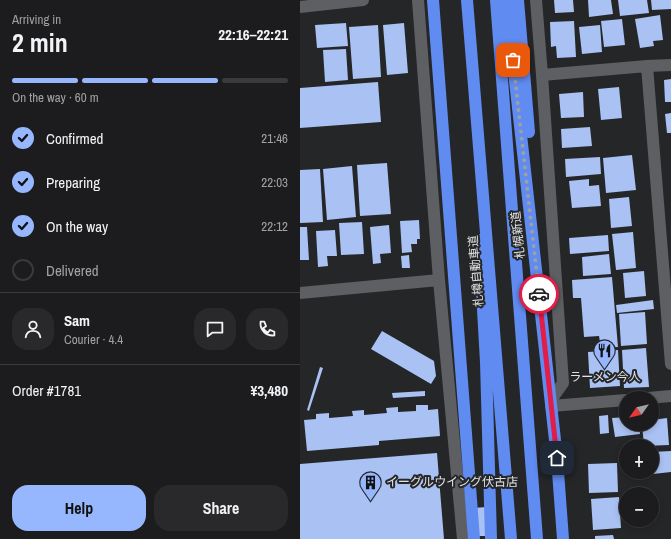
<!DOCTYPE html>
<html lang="en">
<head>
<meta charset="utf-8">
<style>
  :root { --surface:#1c1c1e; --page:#29292b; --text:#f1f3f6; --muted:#a0a1a4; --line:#3a3a3c; --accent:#96b6fd }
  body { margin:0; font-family:"Archivo Narrow","Noto Sans JP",sans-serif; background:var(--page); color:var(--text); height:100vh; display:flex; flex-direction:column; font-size:15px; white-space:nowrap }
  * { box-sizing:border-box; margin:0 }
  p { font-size:13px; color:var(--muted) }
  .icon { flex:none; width:22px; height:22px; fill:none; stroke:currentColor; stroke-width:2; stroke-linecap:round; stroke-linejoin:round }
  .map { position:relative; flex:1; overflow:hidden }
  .side { display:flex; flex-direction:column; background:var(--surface); width:300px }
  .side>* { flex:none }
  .needle { width:26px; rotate:236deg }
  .fabs { position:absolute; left:319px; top:391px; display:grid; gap:8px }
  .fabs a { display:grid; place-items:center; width:40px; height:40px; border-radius:50%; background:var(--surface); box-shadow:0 2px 6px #0003,0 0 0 1px var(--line); font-size:20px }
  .pin { position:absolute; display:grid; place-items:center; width:34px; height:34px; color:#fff; margin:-17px; border-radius:8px; box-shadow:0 2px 6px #0006 }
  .courier { position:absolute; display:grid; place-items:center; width:40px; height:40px; margin:-20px; border:3px solid #e11d48; border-radius:50%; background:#fff; color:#222; box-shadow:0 1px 5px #0007 }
  .headline em { font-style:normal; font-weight:700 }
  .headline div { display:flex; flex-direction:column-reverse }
  .headline { display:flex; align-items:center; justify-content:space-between; height:68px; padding:0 12px }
  h1 { font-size:26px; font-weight:700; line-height:30px }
  .bar { display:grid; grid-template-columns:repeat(4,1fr); gap:6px 4px; align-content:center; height:48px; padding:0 12px }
  .bar i { height:5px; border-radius:3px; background:var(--line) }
  .bar .active { background:var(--accent) }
  .bar p { grid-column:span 4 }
  .line { display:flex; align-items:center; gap:10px; padding:0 12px; border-top:1px solid var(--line) }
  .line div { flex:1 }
  .round { display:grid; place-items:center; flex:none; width:42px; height:42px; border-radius:16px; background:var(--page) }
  ol { padding:0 12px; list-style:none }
  li { display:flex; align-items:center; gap:12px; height:44px }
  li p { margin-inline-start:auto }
  li .icon { padding:4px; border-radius:50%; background:var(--accent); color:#111; stroke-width:4 }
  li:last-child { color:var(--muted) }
  li i { width:22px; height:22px; border:2px solid var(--line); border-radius:50% }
  .primary-button { display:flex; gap:8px; margin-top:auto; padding:8px 12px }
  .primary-button a { flex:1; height:46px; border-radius:16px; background:var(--accent); color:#111; font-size:16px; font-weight:700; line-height:46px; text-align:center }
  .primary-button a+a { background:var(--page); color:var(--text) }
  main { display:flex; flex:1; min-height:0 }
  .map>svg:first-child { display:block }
  .building { fill:#a9c1f3 }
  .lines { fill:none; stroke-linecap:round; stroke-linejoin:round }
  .minor { stroke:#5d5f62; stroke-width:12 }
  .highway { stroke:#608bf1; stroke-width:12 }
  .done { stroke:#9fa0a2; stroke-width:4; stroke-dasharray:0 7.2 }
  .route { stroke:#e11d48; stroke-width:5 }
  .labels { text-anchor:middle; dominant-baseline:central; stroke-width:4; stroke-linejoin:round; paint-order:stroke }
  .street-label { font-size:12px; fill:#e0e1e3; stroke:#252628 }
  .poi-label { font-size:12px; fill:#e0e1e3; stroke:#252628 }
</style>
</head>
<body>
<main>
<section class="side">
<div class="headline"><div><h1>2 min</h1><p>Arriving in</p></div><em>22:16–22:21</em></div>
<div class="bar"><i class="active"></i><i class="active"></i><i class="active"></i><i></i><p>On the way · 60 m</p></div>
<ol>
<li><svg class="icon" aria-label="check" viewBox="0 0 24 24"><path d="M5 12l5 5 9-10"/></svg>Confirmed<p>21:46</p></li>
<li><svg class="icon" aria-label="check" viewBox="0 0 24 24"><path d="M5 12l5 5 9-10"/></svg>Preparing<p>22:03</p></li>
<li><svg class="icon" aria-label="check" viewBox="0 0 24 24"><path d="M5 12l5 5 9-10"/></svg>On the way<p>22:12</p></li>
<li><i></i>Delivered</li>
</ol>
<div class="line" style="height:72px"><a class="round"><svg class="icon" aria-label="person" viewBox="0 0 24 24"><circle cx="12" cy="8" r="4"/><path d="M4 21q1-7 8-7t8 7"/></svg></a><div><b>Sam</b><p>Courier · 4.4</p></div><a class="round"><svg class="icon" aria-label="chat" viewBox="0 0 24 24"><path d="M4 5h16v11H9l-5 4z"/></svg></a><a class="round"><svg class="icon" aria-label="phone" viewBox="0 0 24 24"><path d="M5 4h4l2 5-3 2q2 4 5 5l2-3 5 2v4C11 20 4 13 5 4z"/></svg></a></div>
<div class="line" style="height:52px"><div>Order #1781</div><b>¥3,480</b></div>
<div class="primary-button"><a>Help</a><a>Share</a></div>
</section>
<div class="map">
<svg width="371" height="539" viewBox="0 0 371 539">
  <rect width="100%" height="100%" fill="#252628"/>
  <path class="building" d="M254 0H273L274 12 255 13Z
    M288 0H311L313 14 289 17Z
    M318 0H347L349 13 320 16Z
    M351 0H371V9L352 10Z
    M360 15 363 40 353 41 354 46 340 48 335 19Z
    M322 19 325 45 304 47 301 21Z
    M274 21 276 57 257 58 256 46 251 47 250 22Z
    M46 23 48 46 17 48 15 25Z
    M104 23 108 73 87 75 83 25Z
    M78 25 81 77 53 79 49 27Z
    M300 25 302 52 282 54 279 27Z
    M46 49 48 80 25 82 23 50Z
    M371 79V102H365L364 80Z
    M78 82 81 122 0 128V88Z
    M319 87 322 118 301 120 298 89Z
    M283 92 284 117 261 118 259 94Z
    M371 113V133H367L365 114Z
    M290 127 292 146 262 148 261 129Z
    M332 155 336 190 306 193 303 158Z
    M300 157 301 174 266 177 265 159Z
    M87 163 91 214 60 216 57 165Z
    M52 166 56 217 27 220 23 169Z
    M20 169 23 222 0 223V170Z
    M289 179V186L299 185 301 206 272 208 269 181Z
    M329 197 332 226 311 228 309 199Z
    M119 220 120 239H117V244H111L112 252 102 253 100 221Z
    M62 222 64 254 41 255 39 223Z
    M89 225 91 253 80 254 81 263 73 264 70 227Z
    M0 227H7L9 260H0Z
    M35 230 37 256H27L28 266 18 267 16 231Z
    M333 232 336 268 316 270 312 234Z
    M308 235 309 251 270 254 269 238Z
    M309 254 311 274 283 276 282 257Z
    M109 255 110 268H102L101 256Z
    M344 271 346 296 325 298 323 273Z
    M312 277 318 347 301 348 299 336 284 337 281 298H273L272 280Z
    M353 300 354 309 317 313 316 305Z
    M345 312 347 344 321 346 319 314Z
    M82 331 134 361 136 376 131 384 71 349Z
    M346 348 349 387 324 388 322 350Z
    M318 350 320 386 290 388 288 352Z
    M20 367 23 368 9 411 7 410Z
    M125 391V396L93 398 92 393Z
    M116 405H128V410L138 409 140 436 79 441V445L7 451 4 420 16 419V414L29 413V418L53 416 52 411 64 410V415L87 413 86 408 98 407V412L116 411Z
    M308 415 309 433 300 434 299 416Z
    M326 417V424H339L340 434 315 437 312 418Z
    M367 418 369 445 344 446 342 424H352V420Z
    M371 451V472L353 474 352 452Z
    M137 453 144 539H0V464Z
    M317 463 318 492 289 493 288 464Z
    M319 497 321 528 293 530 291 499Z
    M187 507 189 536H174L173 508Z
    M313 535 314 539H295V536Z"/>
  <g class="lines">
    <path class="minor" d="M118 0 139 280 163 539
      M236 0 242 75 263 383 251 400
      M0 7 63 0
      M347 66 371 364
      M242 75 347 66 371 65
      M0 293 139 280
      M348 398 371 396
      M251 406 326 400"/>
    <path class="highway" d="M133 0 174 539
      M167 0 211 539
      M196 0 237 539
      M206 0 257 458 263 539
      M218 0 229 132
      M179 240 186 362 191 539"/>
  </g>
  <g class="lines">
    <path class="done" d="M213 60 239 294"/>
    <path class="route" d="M239 294 257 458"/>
  </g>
  <defs>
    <symbol id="restaurant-pin" viewBox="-11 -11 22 30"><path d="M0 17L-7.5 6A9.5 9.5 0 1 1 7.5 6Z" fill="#96b6fd" stroke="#252628"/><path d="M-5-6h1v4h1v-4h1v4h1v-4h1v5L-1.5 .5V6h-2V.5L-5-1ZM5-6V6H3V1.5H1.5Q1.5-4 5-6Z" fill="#111"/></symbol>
    <symbol id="building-pin" viewBox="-11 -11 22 30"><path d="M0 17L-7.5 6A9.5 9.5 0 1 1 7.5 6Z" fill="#96b6fd" stroke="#252628"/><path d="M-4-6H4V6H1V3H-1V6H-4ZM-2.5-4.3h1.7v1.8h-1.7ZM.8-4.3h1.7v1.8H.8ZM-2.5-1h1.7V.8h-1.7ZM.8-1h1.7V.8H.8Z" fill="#111"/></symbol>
  </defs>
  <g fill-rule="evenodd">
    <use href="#restaurant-pin" x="292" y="338" width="25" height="34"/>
    <use href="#building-pin" x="58" y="470" width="25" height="34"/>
  </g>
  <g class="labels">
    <g class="street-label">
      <text transform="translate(218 235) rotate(-96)">札幌新道</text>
      <text transform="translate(176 271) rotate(-95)">札樽自動車道</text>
    </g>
    <g class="poi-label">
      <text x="305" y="377">ラーメン今人</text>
      <text x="86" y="482" text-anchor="start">イーグルウイング伏古店</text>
    </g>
  </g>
</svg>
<div class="fabs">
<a><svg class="needle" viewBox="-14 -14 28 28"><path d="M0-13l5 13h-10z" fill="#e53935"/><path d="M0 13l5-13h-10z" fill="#a0a1a4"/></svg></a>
<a>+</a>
<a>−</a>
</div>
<div class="pin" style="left:213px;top:60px;background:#ea580c"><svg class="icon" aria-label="bag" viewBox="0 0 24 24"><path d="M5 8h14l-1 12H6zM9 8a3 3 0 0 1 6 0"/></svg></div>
<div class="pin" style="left:257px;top:458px;background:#1f2937"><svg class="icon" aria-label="home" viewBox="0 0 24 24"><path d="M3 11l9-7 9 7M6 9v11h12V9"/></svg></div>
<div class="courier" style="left:239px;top:294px"><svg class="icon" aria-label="car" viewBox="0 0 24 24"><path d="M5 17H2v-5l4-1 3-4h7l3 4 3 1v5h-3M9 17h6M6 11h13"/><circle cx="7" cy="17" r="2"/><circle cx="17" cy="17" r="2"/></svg></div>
</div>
</main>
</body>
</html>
